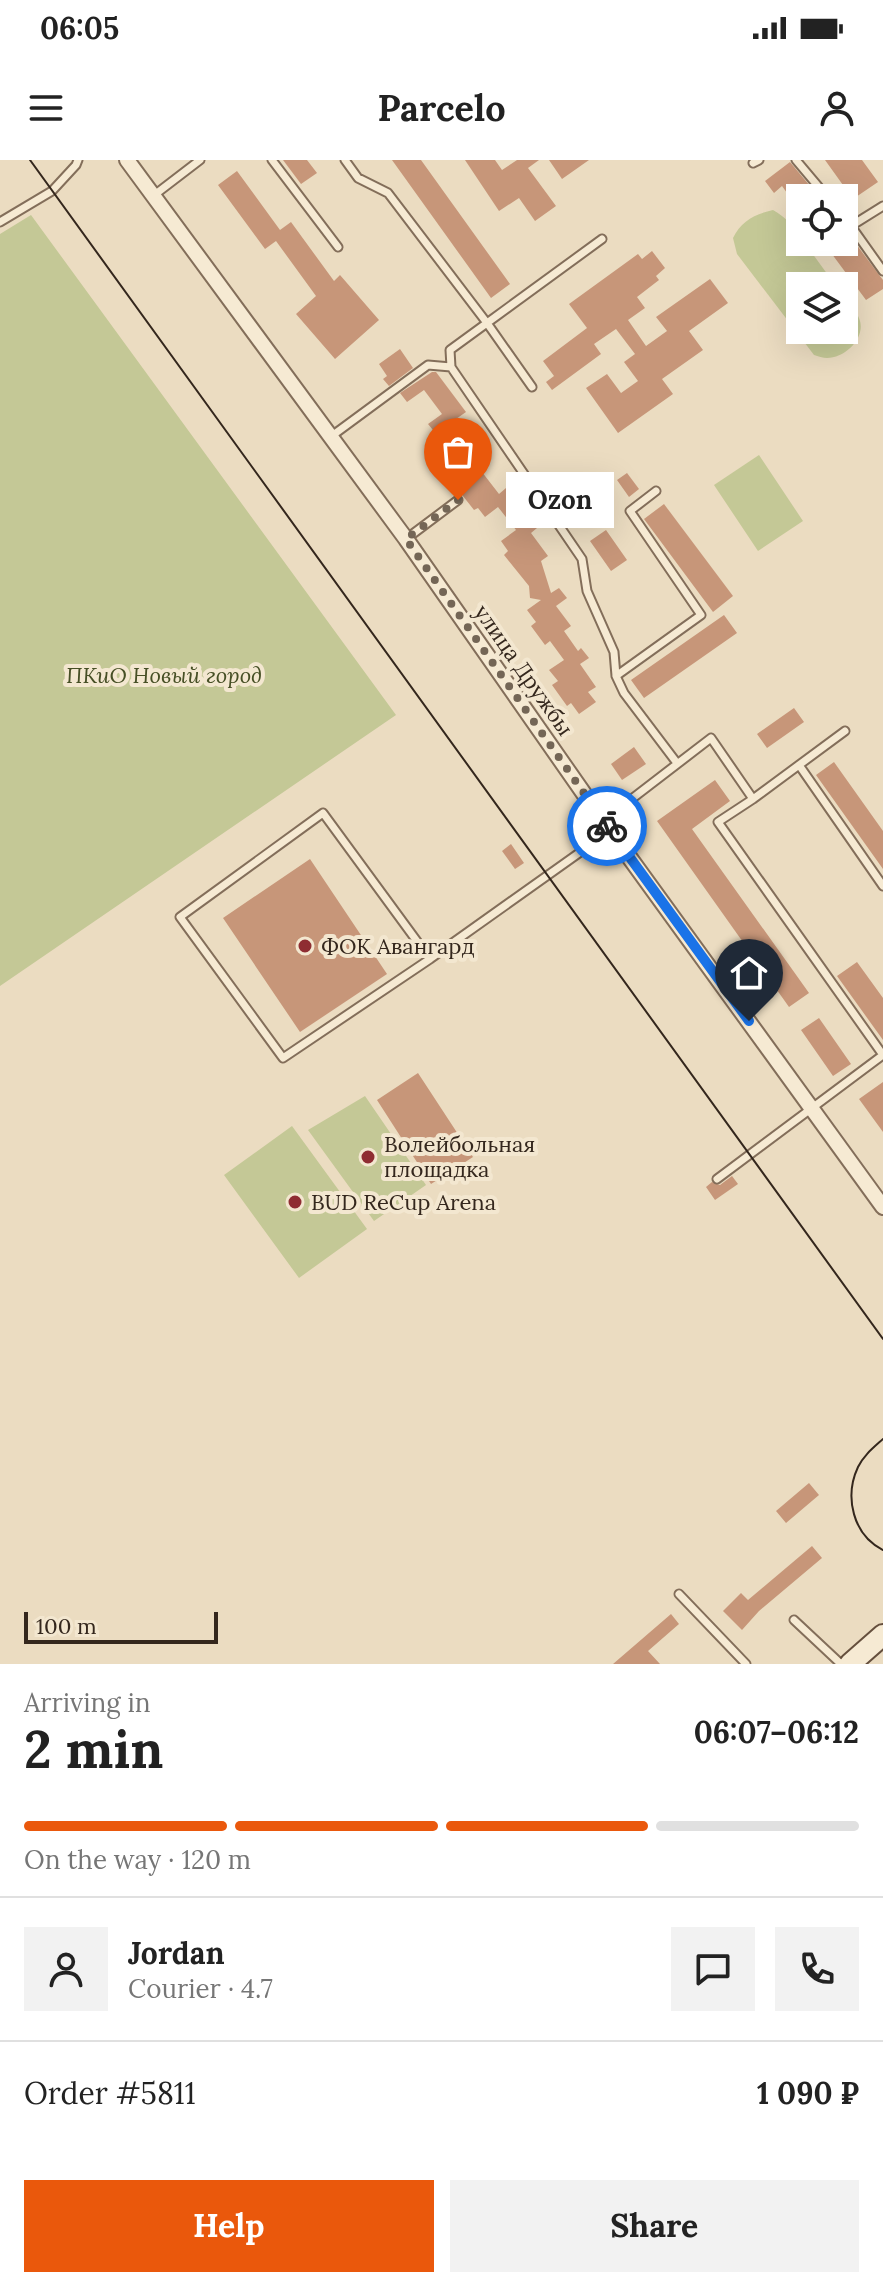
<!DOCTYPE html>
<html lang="en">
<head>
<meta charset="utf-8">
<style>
  :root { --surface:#fff; --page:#f2f2f2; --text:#222; --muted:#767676; --line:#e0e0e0; --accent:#ea580c }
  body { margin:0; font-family:Lora,serif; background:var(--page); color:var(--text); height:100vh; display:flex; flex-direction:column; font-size:30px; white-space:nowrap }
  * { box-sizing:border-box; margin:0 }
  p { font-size:26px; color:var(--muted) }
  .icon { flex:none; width:44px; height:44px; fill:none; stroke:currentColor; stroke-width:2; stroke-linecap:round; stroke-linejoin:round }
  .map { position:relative; height:1504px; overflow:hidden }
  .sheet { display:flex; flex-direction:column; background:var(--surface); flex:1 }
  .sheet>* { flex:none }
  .fabs { position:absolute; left:786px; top:24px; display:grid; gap:16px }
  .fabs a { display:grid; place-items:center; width:72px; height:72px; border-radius:0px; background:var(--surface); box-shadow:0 8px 32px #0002; font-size:40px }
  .scale { position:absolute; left:24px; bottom:20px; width:194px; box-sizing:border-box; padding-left:8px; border:4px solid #34271d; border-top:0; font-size:22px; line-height:28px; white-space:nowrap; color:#34271d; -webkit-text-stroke:6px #f3e7d0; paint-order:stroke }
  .pin { position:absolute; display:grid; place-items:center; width:68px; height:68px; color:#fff; margin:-82px -34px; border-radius:50% 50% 50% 0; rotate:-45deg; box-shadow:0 0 8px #0007 }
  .pin .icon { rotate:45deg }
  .courier { position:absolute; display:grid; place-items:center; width:80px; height:80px; margin:-40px; border:6px solid #1a73e8; border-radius:50%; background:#fff; color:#222; box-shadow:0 2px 10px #0007 }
  .bubble { position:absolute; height:56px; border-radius:0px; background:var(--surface); box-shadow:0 8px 32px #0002; font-size:26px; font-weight:800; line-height:56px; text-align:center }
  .overview em { font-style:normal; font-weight:800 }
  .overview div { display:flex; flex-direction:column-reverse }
  .overview { display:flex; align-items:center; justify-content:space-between; height:136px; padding:0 24px }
  h1 { font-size:52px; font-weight:800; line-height:60px }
  .bar { display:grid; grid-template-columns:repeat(4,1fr); gap:12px 8px; align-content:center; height:96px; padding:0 24px }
  .bar i { height:10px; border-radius:6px; background:var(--line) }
  .bar .active { background:var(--accent) }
  .bar p { grid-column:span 4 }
  .line { display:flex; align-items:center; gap:20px; padding:0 24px; border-top:2px solid var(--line) }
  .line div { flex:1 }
  .round { display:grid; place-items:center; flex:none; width:84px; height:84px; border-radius:0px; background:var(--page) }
  .button { display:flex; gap:16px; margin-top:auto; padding:16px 24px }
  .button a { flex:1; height:92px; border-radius:0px; background:var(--accent); color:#fff; font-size:32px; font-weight:800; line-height:92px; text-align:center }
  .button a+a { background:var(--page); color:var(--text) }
  .status { display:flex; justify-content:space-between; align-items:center; height:56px; padding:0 40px; background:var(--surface); direction:ltr }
  .status svg { height:22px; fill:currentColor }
  header { display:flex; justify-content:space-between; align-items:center; height:104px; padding:0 24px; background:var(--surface); font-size:36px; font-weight:800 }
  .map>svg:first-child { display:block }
  .green { fill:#c4c896 }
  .building { fill:#c79679 }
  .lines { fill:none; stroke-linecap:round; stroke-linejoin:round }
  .lane-casing { stroke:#836e5a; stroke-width:11 }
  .street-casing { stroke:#836e5a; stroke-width:18 }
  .secondary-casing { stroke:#654f3d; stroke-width:24 }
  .lane { stroke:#f6ead3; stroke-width:7 }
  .street { stroke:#f6ead3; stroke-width:14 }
  .secondary { stroke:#f6ead3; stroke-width:20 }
  .tram { stroke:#34271d; stroke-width:2 }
  .done { stroke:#746656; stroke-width:8; stroke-dasharray:0 14.4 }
  .route { stroke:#1a73e8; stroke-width:10 }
  .poi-dot { fill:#8f2d32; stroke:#f3e7d0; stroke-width:3 }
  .labels { text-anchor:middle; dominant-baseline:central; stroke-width:8; stroke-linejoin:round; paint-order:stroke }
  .street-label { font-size:22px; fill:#34271d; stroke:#f3e7d0 }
  .park-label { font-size:22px; font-style:italic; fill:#464f25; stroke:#f3e7d0 }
  .poi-label { font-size:22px; fill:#34271d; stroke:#f3e7d0; text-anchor:start }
</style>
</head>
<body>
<div class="status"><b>06:05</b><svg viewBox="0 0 49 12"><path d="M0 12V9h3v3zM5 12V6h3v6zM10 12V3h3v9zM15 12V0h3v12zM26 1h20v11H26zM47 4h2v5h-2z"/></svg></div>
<header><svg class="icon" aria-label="menu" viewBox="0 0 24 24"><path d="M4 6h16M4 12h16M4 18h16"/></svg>Parcelo<svg class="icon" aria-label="person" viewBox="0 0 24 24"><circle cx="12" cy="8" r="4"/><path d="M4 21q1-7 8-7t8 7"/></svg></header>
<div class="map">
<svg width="883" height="1504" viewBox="0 0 883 1504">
  <rect width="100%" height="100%" fill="#ebdcc1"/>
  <path class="green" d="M773 50C785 57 798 68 800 82H804L836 126H800V170H844V137C849 143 856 151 859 158 867 177 846 198 827 198 823 198 818 196 814 195L737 94 733 78C741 61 755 54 773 50Z
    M31 55 396 555 0 826V74Z
    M759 295 803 361 758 391 714 325Z
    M365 936 426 1025 374 1061 308 970Z
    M292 966 367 1069 299 1118 224 1015Z"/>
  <path class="building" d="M283 0H307L317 13 301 24Z
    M392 0H421L510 124 491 138Z
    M465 0H495L502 10 517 0H539L528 8 556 46 535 61 519 38 499 51Z
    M549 0H589L562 19Z
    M825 0H862L878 22 853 39Z
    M790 2 820 38H800V51L782 26 774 33 765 21Z
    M237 11 280 70 291 62 334 121 340 115 379 160 335 199 296 154 316 136 276 81 265 89 218 25Z
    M844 68 883 120V129L866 140 823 82H844Z
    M652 91 665 108 656 116 659 120 637 137 645 148 628 160 646 186 667 171 656 157 710 119 728 143 689 171 703 190 662 219 673 234 618 273 586 228 607 214 621 233 638 221 624 202 635 194 616 169 594 184 601 194 552 230 546 222 554 216 543 201 587 168 569 144 638 94 642 99Z
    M400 189 413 208 389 226 383 219 387 216 379 204Z
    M432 212H436L466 252 456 259 472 280 469 282 475 303 499 334 506 328 537 368 531 373 548 396 541 401 551 433 559 428 567 438 556 446 571 466 564 471 578 491 581 488 589 498 580 504 596 527 588 532 596 542 579 554 571 543 567 546 552 525 558 521 549 510 564 500 550 481 545 485 531 466 536 462 527 450 541 440 530 438 529 426 504 395 508 391 501 381 516 370 498 347 485 357 478 348 474 350 459 331 456 317 458 316 431 280 437 275 428 264 442 254 424 230 407 242 400 233Z
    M627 313 639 329 629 337 617 320Z
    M664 344 733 436 713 452 644 359Z
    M606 370 627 400 611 411 590 381Z
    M724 455 737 473 644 538 631 520Z
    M794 548 804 562 767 588 757 574Z
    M634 587 646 604 622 620 611 604Z
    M834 602 883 671V709L816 615Z
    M715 620 730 641 692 669 809 833 789 847 657 661Z
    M511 684 524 703 515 709 502 691Z
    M310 699 387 814 300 872 223 758Z
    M857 802 883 838V880L837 816Z
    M819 858 851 904 833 916 801 870Z
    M418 913 473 997 431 1024 377 940Z
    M883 922V972L859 939Z
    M732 1016 738 1024 715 1040 706 1027 712 1022 720 1025Z
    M809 1323 819 1335 786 1363 776 1351Z
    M812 1386 822 1398 759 1451 742 1470 723 1451 741 1433 748 1440Z
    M671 1454 679 1464 648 1491 660 1504H613Z"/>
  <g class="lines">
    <defs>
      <path id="lane" d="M272 0 338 87
        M345 0 358 18 388 33 487 163 450 190 451 207 582 399 587 431 614 492 616 516 624 533 677 603
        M796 0 828 38
        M753 3 759 0
        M153 36 200 0
        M844 58 851 66 883 46
        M0 62 52 31 76 5 78 0
        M851 66 883 111
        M532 227 487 163 602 79
        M329 278 428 205 451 207
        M406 379 458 340
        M616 516 701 455 630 351 656 331
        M799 605 883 726
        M753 639 845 571
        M603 661 711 578 753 639 718 662 883 895 717 1019
        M430 799 283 898 180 757 323 653 430 799 610 671
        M679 1434 746 1504
        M794 1460 841 1504"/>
      <path id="street" d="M127 0 406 379 603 661 883 1047"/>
      <path id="secondary" d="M850 1504 883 1475"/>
    </defs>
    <use href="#lane" class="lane-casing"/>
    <use href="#street" class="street-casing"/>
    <use href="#secondary" class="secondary-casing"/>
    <use href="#lane" class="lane"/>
    <use href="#street" class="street"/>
    <use href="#secondary" class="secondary"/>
    <path class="tram" d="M30 0 883 1179
      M883 1279C873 1288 864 1295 858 1307 844 1337 853 1375 883 1390"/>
  </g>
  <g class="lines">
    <path class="done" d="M458 340 406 379 607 666"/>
    <path class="route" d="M607 666 749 861"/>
  </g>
  <g class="poi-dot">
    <circle cx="305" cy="786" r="8"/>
    <circle cx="368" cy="997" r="8"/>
    <circle cx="295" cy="1042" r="8"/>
  </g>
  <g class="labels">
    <g class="street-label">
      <text transform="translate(524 510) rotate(55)">улица Дружбы</text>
    </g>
    <g class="park-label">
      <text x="164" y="515">ПКиО Новый город</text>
    </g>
    <g class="poi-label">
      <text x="321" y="786">ФОК Авангард</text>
      <text x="384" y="984">Волейбольная<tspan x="384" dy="25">площадка</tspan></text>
      <text x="311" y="1042">BUD ReCup Arena</text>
    </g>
  </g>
</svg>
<div class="fabs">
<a><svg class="icon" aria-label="locate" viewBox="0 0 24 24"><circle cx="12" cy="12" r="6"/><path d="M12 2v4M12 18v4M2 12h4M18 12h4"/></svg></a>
<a><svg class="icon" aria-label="layers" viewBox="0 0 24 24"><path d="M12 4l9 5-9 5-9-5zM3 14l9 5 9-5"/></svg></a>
</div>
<div class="scale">100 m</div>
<div class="pin" style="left:458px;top:340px;background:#ea580c"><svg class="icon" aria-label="bag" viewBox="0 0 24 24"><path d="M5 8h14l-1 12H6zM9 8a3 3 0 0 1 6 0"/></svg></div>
<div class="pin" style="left:749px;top:861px;background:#1f2937"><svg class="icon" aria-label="home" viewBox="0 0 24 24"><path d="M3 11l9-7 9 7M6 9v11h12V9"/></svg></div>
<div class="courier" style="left:607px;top:666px"><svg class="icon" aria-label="bike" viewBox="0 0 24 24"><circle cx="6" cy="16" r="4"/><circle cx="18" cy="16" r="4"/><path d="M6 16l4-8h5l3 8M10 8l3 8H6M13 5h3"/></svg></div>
<div class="bubble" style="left:506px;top:312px;width:108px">Ozon</div>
</div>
<section class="sheet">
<div class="overview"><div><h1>2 min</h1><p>Arriving in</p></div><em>06:07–06:12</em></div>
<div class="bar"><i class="active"></i><i class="active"></i><i class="active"></i><i></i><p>On the way · 120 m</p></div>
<div class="line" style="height:144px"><a class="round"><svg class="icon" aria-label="person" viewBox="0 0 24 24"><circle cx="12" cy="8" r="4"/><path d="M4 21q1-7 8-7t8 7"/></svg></a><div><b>Jordan</b><p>Courier · 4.7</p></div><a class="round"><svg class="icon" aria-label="chat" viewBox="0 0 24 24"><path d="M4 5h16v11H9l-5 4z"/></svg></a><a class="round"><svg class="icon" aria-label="phone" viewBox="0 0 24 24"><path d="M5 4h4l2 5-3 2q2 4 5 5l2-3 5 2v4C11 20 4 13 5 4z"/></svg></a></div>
<div class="line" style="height:104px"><div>Order #5811</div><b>1 090 ₽</b></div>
<div class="button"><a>Help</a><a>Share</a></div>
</section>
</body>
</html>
